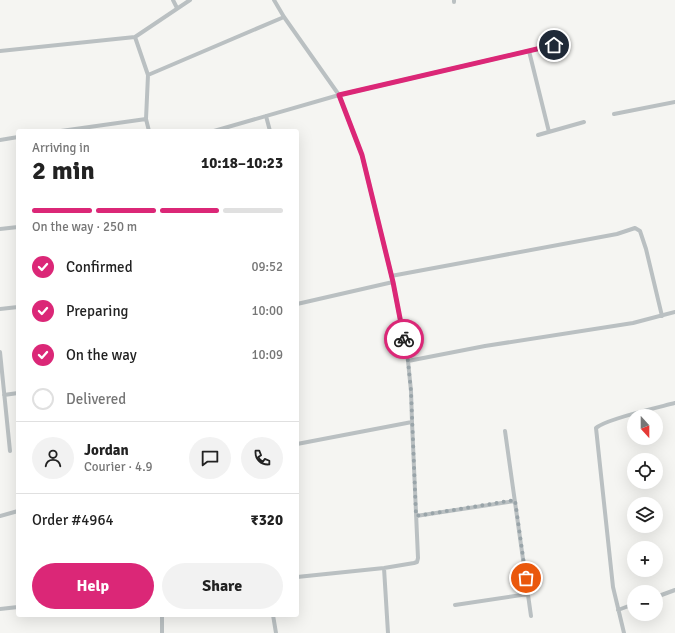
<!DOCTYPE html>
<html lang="en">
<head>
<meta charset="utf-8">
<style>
  :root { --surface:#fff; --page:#f2f2f2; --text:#222; --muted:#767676; --line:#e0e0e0; --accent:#db2777 }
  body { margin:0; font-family:Signika,sans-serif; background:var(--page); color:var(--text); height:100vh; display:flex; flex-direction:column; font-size:15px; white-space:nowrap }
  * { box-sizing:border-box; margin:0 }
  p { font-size:13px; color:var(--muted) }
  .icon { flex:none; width:22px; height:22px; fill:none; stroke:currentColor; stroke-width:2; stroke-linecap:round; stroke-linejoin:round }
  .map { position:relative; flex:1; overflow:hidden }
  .drawer { position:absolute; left:16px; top:129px; width:283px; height:488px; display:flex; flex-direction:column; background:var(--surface); border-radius:4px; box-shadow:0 4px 16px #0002 }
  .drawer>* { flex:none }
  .needle { width:26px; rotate:159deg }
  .fabs { position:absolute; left:627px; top:409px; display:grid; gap:8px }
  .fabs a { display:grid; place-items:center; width:36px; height:36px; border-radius:50%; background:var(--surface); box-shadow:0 4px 16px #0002; font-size:20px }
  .pin { position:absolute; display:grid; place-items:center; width:34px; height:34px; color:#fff; margin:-17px; border:2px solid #fff; border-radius:50%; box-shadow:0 1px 4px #0007 }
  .courier { position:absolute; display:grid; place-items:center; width:40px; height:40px; margin:-20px; border:3px solid #db2777; border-radius:50%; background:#fff; color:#222; box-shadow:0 1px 5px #0007 }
  .summary em { font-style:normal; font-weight:700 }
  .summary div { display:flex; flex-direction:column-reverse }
  .summary { display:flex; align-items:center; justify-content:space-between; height:68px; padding:0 16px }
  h1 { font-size:26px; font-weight:700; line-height:30px }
  .bar { display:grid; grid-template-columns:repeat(4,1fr); gap:6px 4px; align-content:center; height:48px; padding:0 16px }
  .bar i { height:5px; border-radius:3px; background:var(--line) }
  .bar .selected { background:var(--accent) }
  .bar p { grid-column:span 4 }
  .line { display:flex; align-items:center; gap:10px; padding:0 16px; border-top:1px solid var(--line) }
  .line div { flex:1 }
  .round { display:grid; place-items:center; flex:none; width:42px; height:42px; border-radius:21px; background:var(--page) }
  ol { padding:0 16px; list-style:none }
  li { display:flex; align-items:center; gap:12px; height:44px }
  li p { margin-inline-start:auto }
  li .icon { padding:4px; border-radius:50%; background:var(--accent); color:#fff; stroke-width:4 }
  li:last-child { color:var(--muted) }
  li i { width:22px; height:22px; border:2px solid var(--line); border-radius:50% }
  .primary-button { display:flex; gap:8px; margin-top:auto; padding:8px 16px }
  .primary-button a { flex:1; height:46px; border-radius:24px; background:var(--accent); color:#fff; font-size:16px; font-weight:700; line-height:46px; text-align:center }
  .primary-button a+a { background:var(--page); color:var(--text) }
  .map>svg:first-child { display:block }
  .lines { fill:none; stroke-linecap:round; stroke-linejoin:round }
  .street { stroke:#bac0c2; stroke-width:4 }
  .done { stroke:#99a4a9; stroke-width:4; stroke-dasharray:0 7.2 }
  .route { stroke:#db2777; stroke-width:5 }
</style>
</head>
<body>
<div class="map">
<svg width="675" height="633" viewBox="0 0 675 633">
  <rect width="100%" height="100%" fill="#f5f5f2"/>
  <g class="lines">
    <path class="street" d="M173 0 177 8
      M274 0 284 17 339 95 362 155 393 282 408 361 411 391 412 422 297 444
      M454 0V2
      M135 37 148 75 146 119 149 131
      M0 51 135 37 190 0
      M529 51 549 132
      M148 75 284 17
      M614 114 675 102
      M266 116 270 131
      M61 131 146 119
      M214 131 339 95 567 42
      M538 135 584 122
      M0 140 18 137
      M0 229 18 227
      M391 276 617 234 635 228 640 231 646 249 662 316
      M297 304 393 282
      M0 309 18 307
      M0 352 10 451
      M408 361 485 346 633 323 675 312
      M4 395 18 393
      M505 431 531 616
      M0 516 18 511
      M416 516 515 501
      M384 568 388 633
      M297 577 384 568 414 563 417 562 418 558 412 422
      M656 597 675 590
      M455 605 528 594
      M0 609 18 607
      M618 610 634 604
      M162 615V633
      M273 615 276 633
      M624 633 613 587 596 428C605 419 660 407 675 403"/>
  </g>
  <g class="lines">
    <path class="done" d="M404 339 408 361 411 391 416 516 515 500 526 578"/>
    <path class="route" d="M404 339 393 282 362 155 339 95 554 45"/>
  </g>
</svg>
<div class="fabs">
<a><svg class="needle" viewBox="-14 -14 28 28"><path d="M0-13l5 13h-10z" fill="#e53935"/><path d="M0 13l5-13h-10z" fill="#767676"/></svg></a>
<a><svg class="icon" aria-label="locate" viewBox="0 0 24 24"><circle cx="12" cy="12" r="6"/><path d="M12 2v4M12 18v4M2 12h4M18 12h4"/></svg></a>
<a><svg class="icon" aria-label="layers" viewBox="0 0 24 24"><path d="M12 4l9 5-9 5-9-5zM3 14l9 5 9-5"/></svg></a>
<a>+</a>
<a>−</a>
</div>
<div class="pin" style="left:526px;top:578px;background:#ea580c"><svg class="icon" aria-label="bag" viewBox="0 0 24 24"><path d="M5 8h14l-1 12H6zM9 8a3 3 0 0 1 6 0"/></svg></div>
<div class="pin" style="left:554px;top:45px;background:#1f2937"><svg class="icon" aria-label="home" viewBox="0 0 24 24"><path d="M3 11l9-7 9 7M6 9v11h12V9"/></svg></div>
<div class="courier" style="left:404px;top:339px"><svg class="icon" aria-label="bike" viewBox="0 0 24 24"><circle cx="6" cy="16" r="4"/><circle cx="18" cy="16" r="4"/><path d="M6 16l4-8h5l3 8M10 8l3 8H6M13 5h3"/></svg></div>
<section class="drawer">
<div class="summary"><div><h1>2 min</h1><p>Arriving in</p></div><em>10:18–10:23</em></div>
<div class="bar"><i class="selected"></i><i class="selected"></i><i class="selected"></i><i></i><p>On the way · 250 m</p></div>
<ol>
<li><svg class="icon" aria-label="check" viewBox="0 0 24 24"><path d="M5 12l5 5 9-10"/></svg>Confirmed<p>09:52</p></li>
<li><svg class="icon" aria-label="check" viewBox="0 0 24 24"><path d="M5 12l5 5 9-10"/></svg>Preparing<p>10:00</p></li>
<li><svg class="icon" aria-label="check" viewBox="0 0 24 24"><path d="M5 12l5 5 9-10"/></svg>On the way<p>10:09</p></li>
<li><i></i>Delivered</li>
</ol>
<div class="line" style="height:72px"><a class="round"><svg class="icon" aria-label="person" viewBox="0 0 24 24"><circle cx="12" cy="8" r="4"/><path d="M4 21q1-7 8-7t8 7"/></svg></a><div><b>Jordan</b><p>Courier · 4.9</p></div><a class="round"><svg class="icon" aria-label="chat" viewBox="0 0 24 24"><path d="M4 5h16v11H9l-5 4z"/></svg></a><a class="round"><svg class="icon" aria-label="phone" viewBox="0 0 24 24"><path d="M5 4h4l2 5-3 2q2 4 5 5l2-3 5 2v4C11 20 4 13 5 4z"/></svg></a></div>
<div class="line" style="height:52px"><div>Order #4964</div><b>₹320</b></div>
<div class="primary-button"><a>Help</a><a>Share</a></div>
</section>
</div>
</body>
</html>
